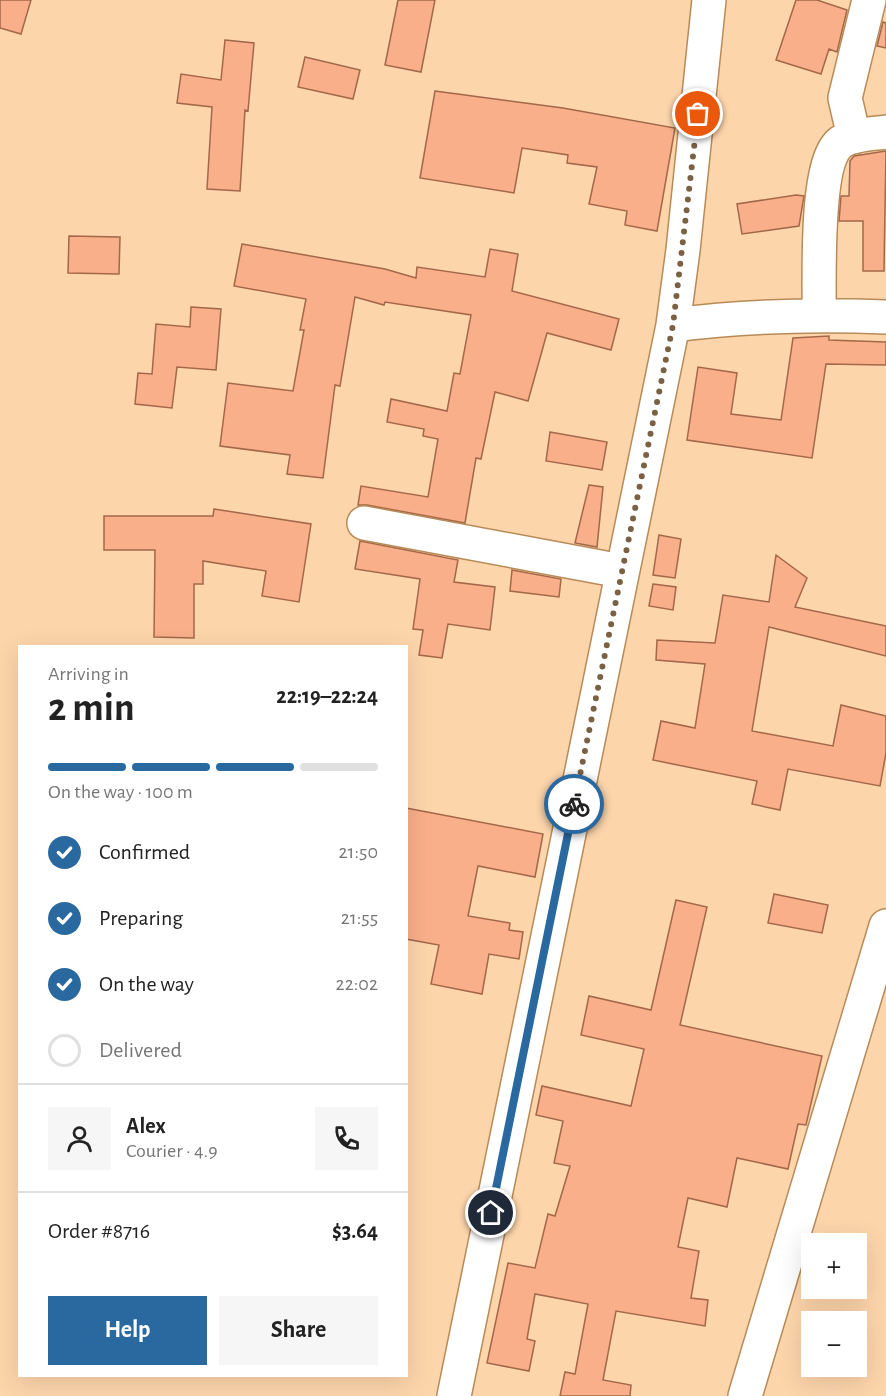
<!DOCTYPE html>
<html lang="en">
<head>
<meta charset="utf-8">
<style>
  :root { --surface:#fff; --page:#f6f6f6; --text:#222; --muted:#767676; --line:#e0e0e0; --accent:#2a69a0 }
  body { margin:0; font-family:"Alegreya Sans",sans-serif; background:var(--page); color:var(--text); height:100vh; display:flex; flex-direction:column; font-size:22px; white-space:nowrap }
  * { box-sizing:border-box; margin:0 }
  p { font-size:20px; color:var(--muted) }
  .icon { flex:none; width:33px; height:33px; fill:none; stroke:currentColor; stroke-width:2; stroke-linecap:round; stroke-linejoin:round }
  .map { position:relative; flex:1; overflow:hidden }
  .panel { position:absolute; left:18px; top:645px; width:390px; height:732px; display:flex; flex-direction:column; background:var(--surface); border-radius:0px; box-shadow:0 6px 24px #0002 }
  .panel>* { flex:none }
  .tools { position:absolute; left:801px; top:1233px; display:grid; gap:12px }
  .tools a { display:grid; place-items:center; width:66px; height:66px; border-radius:0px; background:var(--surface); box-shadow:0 6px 24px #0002; font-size:30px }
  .pin { position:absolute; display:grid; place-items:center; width:51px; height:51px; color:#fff; margin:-26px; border:3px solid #fff; border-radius:50%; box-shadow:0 2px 6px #0007 }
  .courier { position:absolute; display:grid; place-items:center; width:60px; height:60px; margin:-30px; border:4px solid #2a69a0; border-radius:50%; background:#fff; color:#222; box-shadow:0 2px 8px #0007 }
  .head em { font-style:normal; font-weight:700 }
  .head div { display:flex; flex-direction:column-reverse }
  .head { display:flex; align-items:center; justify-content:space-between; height:102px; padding:0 30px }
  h1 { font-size:39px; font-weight:700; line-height:45px }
  .bar { display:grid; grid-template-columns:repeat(4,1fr); gap:9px 6px; align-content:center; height:72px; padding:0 30px }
  .bar i { height:8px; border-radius:4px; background:var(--line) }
  .bar .selected { background:var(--accent) }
  .bar p { grid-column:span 4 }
  .line { display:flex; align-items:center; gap:15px; padding:0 30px; border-top:2px solid var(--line) }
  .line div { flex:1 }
  .round { display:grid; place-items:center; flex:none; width:63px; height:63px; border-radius:0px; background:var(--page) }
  ol { padding:0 30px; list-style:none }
  li { display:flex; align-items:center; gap:18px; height:66px }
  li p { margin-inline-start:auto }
  li .icon { padding:6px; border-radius:50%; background:var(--accent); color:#fff; stroke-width:4 }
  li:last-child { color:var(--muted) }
  li i { width:33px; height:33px; border:3px solid var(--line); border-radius:50% }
  .cta { display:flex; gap:12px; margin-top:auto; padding:12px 30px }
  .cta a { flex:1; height:69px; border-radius:0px; background:var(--accent); color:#fff; font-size:24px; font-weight:700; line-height:69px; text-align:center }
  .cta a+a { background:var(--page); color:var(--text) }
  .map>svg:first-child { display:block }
  .building { fill:#f9af89; stroke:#a36849; stroke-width:1.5 }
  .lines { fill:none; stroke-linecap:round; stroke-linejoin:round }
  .minor-casing { stroke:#b88a57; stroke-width:36 }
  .minor { stroke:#fff; stroke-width:33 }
  .done { stroke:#7b6144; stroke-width:6; stroke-dasharray:0 10.8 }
  .route { stroke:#2a69a0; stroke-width:8 }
</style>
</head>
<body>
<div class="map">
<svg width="886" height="1396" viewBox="0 0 886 1396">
  <rect width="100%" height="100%" fill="#fdd5ab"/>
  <path class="building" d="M0 0H31L21 34 0 28Z
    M398 0H435L421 72 385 65Z
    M796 0H817L847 10 837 52 829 49 821 74 776 60Z
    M883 22 886 23V48L877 46Z
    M225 40 254 43 248 111 245 110 240 191 207 189 212 107 177 103 181 74 221 80Z
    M305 57 360 70 353 99 298 87Z
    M435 91 563 108 675 128 657 231 625 225 627 211 589 204 597 167 567 163 568 155 522 148 514 193 420 178Z
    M886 151 884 271H863V221H839L841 196H849L850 161 854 156Z
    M796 195 804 196 799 226 742 234 737 204Z
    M69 236 120 237 119 274 68 273Z
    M242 244 385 269 416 278 417 267 485 277 490 249 518 254 512 291 619 319 611 350 547 333 528 401 495 392 481 459 476 458 465 523 367 505H358L361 486 428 497 438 439 423 436 424 429 387 422 391 399 447 411 454 373 460 374 471 315 385 302 384 305 355 297 340 386 335 385 323 478 287 474 290 455 220 446 228 383 293 391 304 330H300L306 299 234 286Z
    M191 307 221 309 216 370 177 367 172 408 135 404 138 373 152 374 156 324 190 327Z
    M829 336V340L886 342V365L826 364 812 458 687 440 698 367 737 373 731 414 781 420 793 338Z
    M550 432 607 442 602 470 546 461Z
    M589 485 603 487 597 547 575 543Z
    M214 509 311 524 299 602 262 596 266 571 203 561V584H194V638L154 637 155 550H104V516H213Z
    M659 535 681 539 675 578 653 575Z
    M360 541 458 560 454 582 495 587 490 630 448 624 442 658 419 655 423 630 413 629 420 579 355 569Z
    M776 555 807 578 795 607 886 626V656L769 627 752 731 833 746 841 705 886 716V753L880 786 788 769 780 810 752 804 757 781 653 760 661 721 695 728 705 664 656 660 657 640 715 643 723 595 769 602Z
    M512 570 561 579 559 597 510 591Z
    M653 584 676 587 673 610 649 606Z
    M406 808 543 834 535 877 478 866 468 916 510 923 509 930 523 932 519 959 489 954 482 994 431 984 439 945 406 939Z
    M774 894 828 905 822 933 768 923Z
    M676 900 707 907 680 1025 822 1056 806 1125 798 1124 788 1169 737 1158 727 1207 688 1198 678 1247 699 1251 691 1298 708 1300 705 1326 616 1311 603 1380 631 1385 630 1396H560L565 1372 575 1374 588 1304 535 1294 527 1339 535 1341 529 1371 487 1363 508 1263 535 1268 548 1214 555 1216 570 1166 554 1163 563 1121 536 1115 542 1086 631 1106 644 1049 581 1035 589 996 651 1010Z"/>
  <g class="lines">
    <defs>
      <path id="minor" d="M854 137 845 98 869 0
        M819 314C820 280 814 162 841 142 853 134 872 134 886 132
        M673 325 683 250 709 0
        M364 523 621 571
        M454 1396 673 325C744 316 814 314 886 317
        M745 1396 886 926"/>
    </defs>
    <use href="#minor" class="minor-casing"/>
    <use href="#minor" class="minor"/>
  </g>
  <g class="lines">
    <path class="done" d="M574 804 673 325 698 114"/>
    <path class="route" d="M491 1213 574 804"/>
  </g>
</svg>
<div class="tools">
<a>+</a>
<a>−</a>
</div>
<div class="pin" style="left:698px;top:114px;background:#ea580c"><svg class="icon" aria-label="bag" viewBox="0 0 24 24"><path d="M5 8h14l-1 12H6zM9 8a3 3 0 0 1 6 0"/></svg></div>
<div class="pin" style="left:491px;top:1213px;background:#1f2937"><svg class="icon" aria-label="home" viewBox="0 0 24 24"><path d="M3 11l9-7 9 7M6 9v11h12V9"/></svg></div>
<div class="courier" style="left:574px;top:804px"><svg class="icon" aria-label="bike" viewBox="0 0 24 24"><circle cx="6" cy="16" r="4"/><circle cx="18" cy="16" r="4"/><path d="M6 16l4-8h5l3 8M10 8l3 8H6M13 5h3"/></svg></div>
<section class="panel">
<div class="head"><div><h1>2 min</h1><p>Arriving in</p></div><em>22:19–22:24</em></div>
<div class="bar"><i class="selected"></i><i class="selected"></i><i class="selected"></i><i></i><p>On the way · 100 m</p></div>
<ol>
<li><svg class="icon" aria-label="check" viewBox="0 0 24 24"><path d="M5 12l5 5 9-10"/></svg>Confirmed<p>21:50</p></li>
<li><svg class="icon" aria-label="check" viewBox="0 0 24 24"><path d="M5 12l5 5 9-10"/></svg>Preparing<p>21:55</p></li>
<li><svg class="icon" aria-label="check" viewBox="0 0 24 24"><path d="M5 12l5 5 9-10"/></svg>On the way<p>22:02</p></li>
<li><i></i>Delivered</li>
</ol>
<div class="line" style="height:108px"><a class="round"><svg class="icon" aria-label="person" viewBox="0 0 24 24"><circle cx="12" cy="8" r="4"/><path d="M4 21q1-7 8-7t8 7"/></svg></a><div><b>Alex</b><p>Courier · 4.9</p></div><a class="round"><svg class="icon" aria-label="phone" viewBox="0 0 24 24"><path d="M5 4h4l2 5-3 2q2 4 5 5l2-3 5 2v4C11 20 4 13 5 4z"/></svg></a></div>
<div class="line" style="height:78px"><div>Order #8716</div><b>$3.64</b></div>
<div class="cta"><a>Help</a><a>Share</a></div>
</section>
</div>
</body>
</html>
